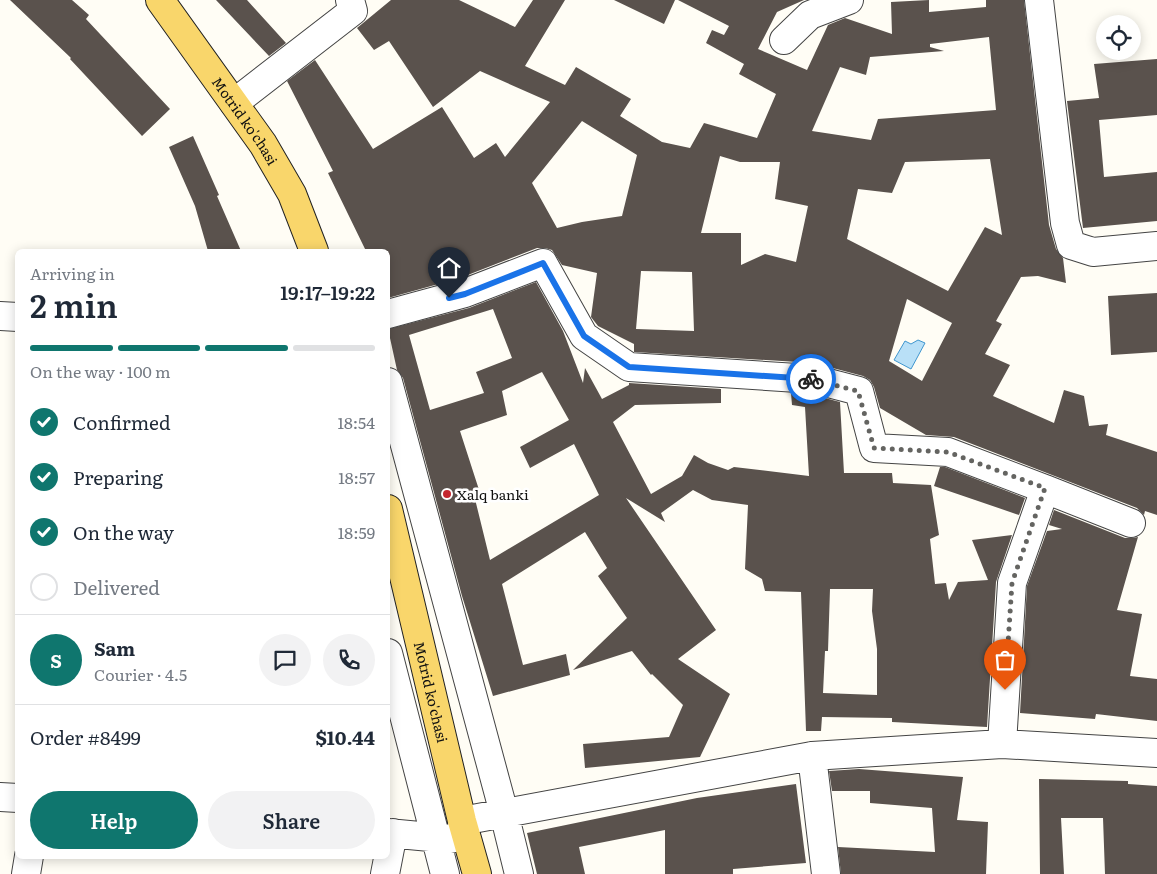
<!DOCTYPE html>
<html lang="en">
<head>
<meta charset="utf-8">
<style>
  :root { --surface:#fff; --page:#f2f2f3; --text:#1f2937; --muted:#747a83; --line:#e0e1e3; --accent:#0f766e }
  body { margin:0; font-family:Literata,serif; background:var(--page); color:var(--text); height:100vh; display:flex; flex-direction:column; font-size:19px; white-space:nowrap }
  * { box-sizing:border-box; margin:0 }
  p { font-size:16px; color:var(--muted) }
  .icon { flex:none; width:28px; height:28px; fill:none; stroke:currentColor; stroke-width:2; stroke-linecap:round; stroke-linejoin:round }
  .map { position:relative; flex:1; overflow:hidden }
  .details { position:absolute; left:15px; top:249px; width:375px; height:610px; display:flex; flex-direction:column; background:var(--surface); border-radius:8px; box-shadow:0 2px 12px #0003 }
  .details>* { flex:none }
  .fabs { position:absolute; left:1096px; top:15px; display:grid; gap:10px }
  .fabs a { display:grid; place-items:center; width:45px; height:45px; border-radius:50%; background:var(--surface); box-shadow:0 2px 12px #0003; font-size:25px }
  .pin { position:absolute; display:grid; place-items:center; width:42px; height:42px; color:#fff; margin:-51px -21px; border-radius:50% 50% 50% 0; rotate:-45deg; box-shadow:0 0 5px #0007 }
  .pin .icon { rotate:45deg }
  .courier { position:absolute; display:grid; place-items:center; width:50px; height:50px; margin:-25px; border:4px solid #1a73e8; border-radius:50%; background:#fff; color:#222; box-shadow:0 1px 6px #0007 }
  .headline em { font-style:normal; font-weight:600 }
  .headline div { display:flex; flex-direction:column-reverse }
  .headline { display:flex; align-items:center; justify-content:space-between; height:85px; padding:0 15px }
  h1 { font-size:32px; font-weight:600; line-height:38px }
  .bar { display:grid; grid-template-columns:repeat(4,1fr); gap:8px 5px; align-content:center; height:60px; padding:0 15px }
  .bar i { height:6px; border-radius:4px; background:var(--line) }
  .bar .current { background:var(--accent) }
  .bar p { grid-column:span 4 }
  .line { display:flex; align-items:center; gap:12px; padding:0 15px; border-top:1px solid var(--line) }
  .line div { flex:1 }
  .round { display:grid; place-items:center; flex:none; width:52px; height:52px; border-radius:26px; background:var(--page) }
  ol { padding:0 15px; list-style:none }
  li { display:flex; align-items:center; gap:15px; height:55px }
  li p { margin-inline-start:auto }
  li .icon { padding:5px; border-radius:50%; background:var(--accent); color:#fff; stroke-width:4 }
  li:last-child { color:var(--muted) }
  li i { width:28px; height:28px; border:2px solid var(--line); border-radius:50% }
  .primary-button { display:flex; gap:10px; margin-top:auto; padding:10px 15px }
  .primary-button a { flex:1; height:58px; border-radius:30px; background:var(--accent); color:#fff; font-size:20px; font-weight:600; line-height:58px; text-align:center }
  .primary-button a+a { background:var(--page); color:var(--text) }
  .map>svg:first-child { display:block }
  .water { fill:#b9e0f7; stroke:#3f96cf }
  .building { fill:#5a524d; fill-rule:evenodd }
  .lines { fill:none; stroke-linecap:round; stroke-linejoin:round }
  .minor-casing { stroke:#444; stroke-width:30 }
  .primary-casing { stroke:#222; stroke-width:30 }
  .minor { stroke:#fff; stroke-width:28 }
  .primary { stroke:#f9d66b; stroke-width:28 }
  .done { stroke:#646461; stroke-width:5; stroke-dasharray:0 9 }
  .route { stroke:#1a73e8; stroke-width:6 }
  .poi-dot { fill:#c4262e; stroke:#fff; stroke-width:2 }
  .labels { text-anchor:middle; dominant-baseline:central; stroke-width:5; stroke-linejoin:round; paint-order:stroke }
  .street-label { font-size:14px; fill:#111; stroke:#fff }
  .poi-label { font-size:14px; fill:#111; stroke:#fff; text-anchor:start }
</style>
</head>
<body>
<div class="map">
<svg width="1157" height="874" viewBox="0 0 1157 874">
  <rect width="100%" height="100%" fill="#fffdf5"/>
  <path class="water" d="M918 340 925 343 911 369 894 360 905 341 911 344Z"/>
  <path class="building" d="M10 0H72L89 15 86 19 170 109 142 136 70 59 71 58Z
    M216 0H247L286 43 269 56Z
    M391 0H459L515 27 533 0H565L525 66 565 85 576 67 631 99 620 116 662 142 690 148 704 123 757 138 776 94 739 74 744 64 706 43 712 30 724 35 729 26 678 0H804L777 12 758 49 807 70 828 25 845 18 892 34 891 2 929 0V12L986 7V0H1024L1049 225 1056 249 1063 258 1066 283 1038 276 1021 277 996 321 1002 324 985 354 1010 365 993 396 1054 423 1064 390 1084 396 1089 426 1108 424 1106 435 1157 452V515L1145 511 1144 515 1137 508 954 437 926 435 880 408 874 387 870 380 863 376 814 363 634 352V344L598 326 591 317 597 273 562 265 552 250 545 248H537L460 278 388 298V251H366L328 173 333 171 287 81 315 60 373 149 442 107 474 158 496 143 505 157 550 102 480 71 433 107 389 41 374 50 357 28ZM989 37 996 110 878 119 871 140 812 131 840 67 866 75 870 57 944 51 930 47V44ZM582 121 637 155 622 216 582 222 557 228 532 183ZM720 156 740 162H780L775 199 808 206 796 262 765 254 741 265V233H701ZM990 159 1002 235 985 227 948 291 847 239 858 189 892 193 905 162ZM641 271 692 272 694 331 636 329ZM907 299 952 323 922 381 889 361Z
    M614 0H675L664 24Z
    M1157 59V115L1099 120 1104 177 1157 172V221L1083 228 1067 101 1099 98 1094 64Z
    M193 136 219 195 217 196 241 251H208L195 206 169 147Z
    M536 282 563 331 583 383 585 368 602 399 629 385V383L721 389V403L635 405 613 422 651 494 682 476 694 455 708 463 728 470 734 467 809 476 805 407 792 405 791 393 810 394 840 402 844 473H892L893 483 931 485 939 535 930 539 935 584 946 583 949 600 958 582 988 580 972 540 1012 535 996 582 987 727 892 722V718L822 717 821 731H806L801 592 765 591 762 579 745 569 748 505 712 500 693 490 661 513 665 522 626 498 716 630 678 659 730 694 700 757 585 768 583 744 669 737 683 705 652 674 651 675 632 651 573 670 627 618 598 576 607 568 585 532 502 584 523 665 566 654 570 675 493 696 462 596 403 378 397 370 388 329 469 308ZM493 309 512 358 476 372 484 393 430 410 409 335ZM542 372 569 420 520 447 530 468 574 444 599 495 490 560 475 499 481 496 460 431 507 415 502 391ZM830 589H873L872 611 877 649V695L823 693 825 651H828Z
    M1157 293V352L1111 355 1108 296Z
    M940 467H945L1025 498 1019 515 934 486Z
    M1054 510 1125 538H1133L1138 537 1117 610 1142 614 1130 676 1157 679V721L1096 714 1095 719 1020 713 1027 586 1047 531 1062 529 1049 525Z
    M859 769 963 777 957 820 988 822 986 874H841L838 847 935 852 932 808 870 803V791H832L829 771Z
    M1039 779 1128 781V784L1157 786V874H1105L1103 818H1061L1064 874H1040Z
    M796 784 806 863 733 869V874H665V830L579 847 585 874H537L527 833 697 798Z"/>
  <g class="lines">
    <defs>
      <path id="minor" d="M1039 0 1065 223 1071 245 1093 252 1157 246
        M784 40 810 15 849 0
        M234 103 353 11 350 0
        M388 314 465 293 543 263 584 336 629 367 813 379 859 391 874 448 948 452 1045 489 1012 583 1002 744
        M0 316 18 317
        M388 382 504 813 519 874
        M1045 489 1131 523
        M388 653 445 874
        M812 756 826 874
        M0 797 18 798
        M462 821 812 756 1002 744 1157 753
        M388 833 451 839
        M26 874 29 856
        M385 874 393 833"/>
      <g id="primary">
        <path id="s1" d="M160 0 263 144 292 194 314 251"/>
        <path id="s2" d="M388 509 462 821 477 874"/>
      </g>
    </defs>
    <use href="#minor" class="minor-casing"/>
    <use href="#primary" class="primary-casing"/>
    <use href="#minor" class="minor"/>
    <use href="#primary" class="primary"/>
  </g>
  <g class="lines">
    <path class="done" d="M811 379 858 391 874 448 948 452 1045 488 1012 583 1005 690"/>
    <path class="route" d="M449 298 465 294 543 263 584 336 629 367 811 379"/>
  </g>
  <circle class="poi-dot" cx="447" cy="494" r="5"/>
  <g class="labels">
    <g class="street-label">
      <text stroke="none"><textPath href="#s1" startOffset="148">Motrid ko'chasi</textPath></text>
      <text stroke="none"><textPath href="#s2" startOffset="188">Motrid ko'chasi</textPath></text>
    </g>
    <g class="poi-label">
      <text x="457" y="494">Xalq banki</text>
    </g>
  </g>
</svg>
<div class="fabs">
<a><svg class="icon" aria-label="locate" viewBox="0 0 24 24"><circle cx="12" cy="12" r="6"/><path d="M12 2v4M12 18v4M2 12h4M18 12h4"/></svg></a>
</div>
<div class="pin" style="left:1005px;top:690px;background:#ea580c"><svg class="icon" aria-label="bag" viewBox="0 0 24 24"><path d="M5 8h14l-1 12H6zM9 8a3 3 0 0 1 6 0"/></svg></div>
<div class="pin" style="left:449px;top:298px;background:#1f2937"><svg class="icon" aria-label="home" viewBox="0 0 24 24"><path d="M3 11l9-7 9 7M6 9v11h12V9"/></svg></div>
<div class="courier" style="left:811px;top:379px"><svg class="icon" aria-label="bike" viewBox="0 0 24 24"><circle cx="6" cy="16" r="4"/><circle cx="18" cy="16" r="4"/><path d="M6 16l4-8h5l3 8M10 8l3 8H6M13 5h3"/></svg></div>
<section class="details">
<div class="headline"><div><h1>2 min</h1><p>Arriving in</p></div><em>19:17–19:22</em></div>
<div class="bar"><i class="current"></i><i class="current"></i><i class="current"></i><i></i><p>On the way · 100 m</p></div>
<ol>
<li><svg class="icon" aria-label="check" viewBox="0 0 24 24"><path d="M5 12l5 5 9-10"/></svg>Confirmed<p>18:54</p></li>
<li><svg class="icon" aria-label="check" viewBox="0 0 24 24"><path d="M5 12l5 5 9-10"/></svg>Preparing<p>18:57</p></li>
<li><svg class="icon" aria-label="check" viewBox="0 0 24 24"><path d="M5 12l5 5 9-10"/></svg>On the way<p>18:59</p></li>
<li><i></i>Delivered</li>
</ol>
<div class="line" style="height:90px"><b class="round" style="background:var(--accent);color:#fff">S</b><div><b>Sam</b><p>Courier · 4.5</p></div><a class="round"><svg class="icon" aria-label="chat" viewBox="0 0 24 24"><path d="M4 5h16v11H9l-5 4z"/></svg></a><a class="round"><svg class="icon" aria-label="phone" viewBox="0 0 24 24"><path d="M5 4h4l2 5-3 2q2 4 5 5l2-3 5 2v4C11 20 4 13 5 4z"/></svg></a></div>
<div class="line" style="height:65px"><div>Order #8499</div><b>$10.44</b></div>
<div class="primary-button"><a>Help</a><a>Share</a></div>
</section>
</div>
</body>
</html>
